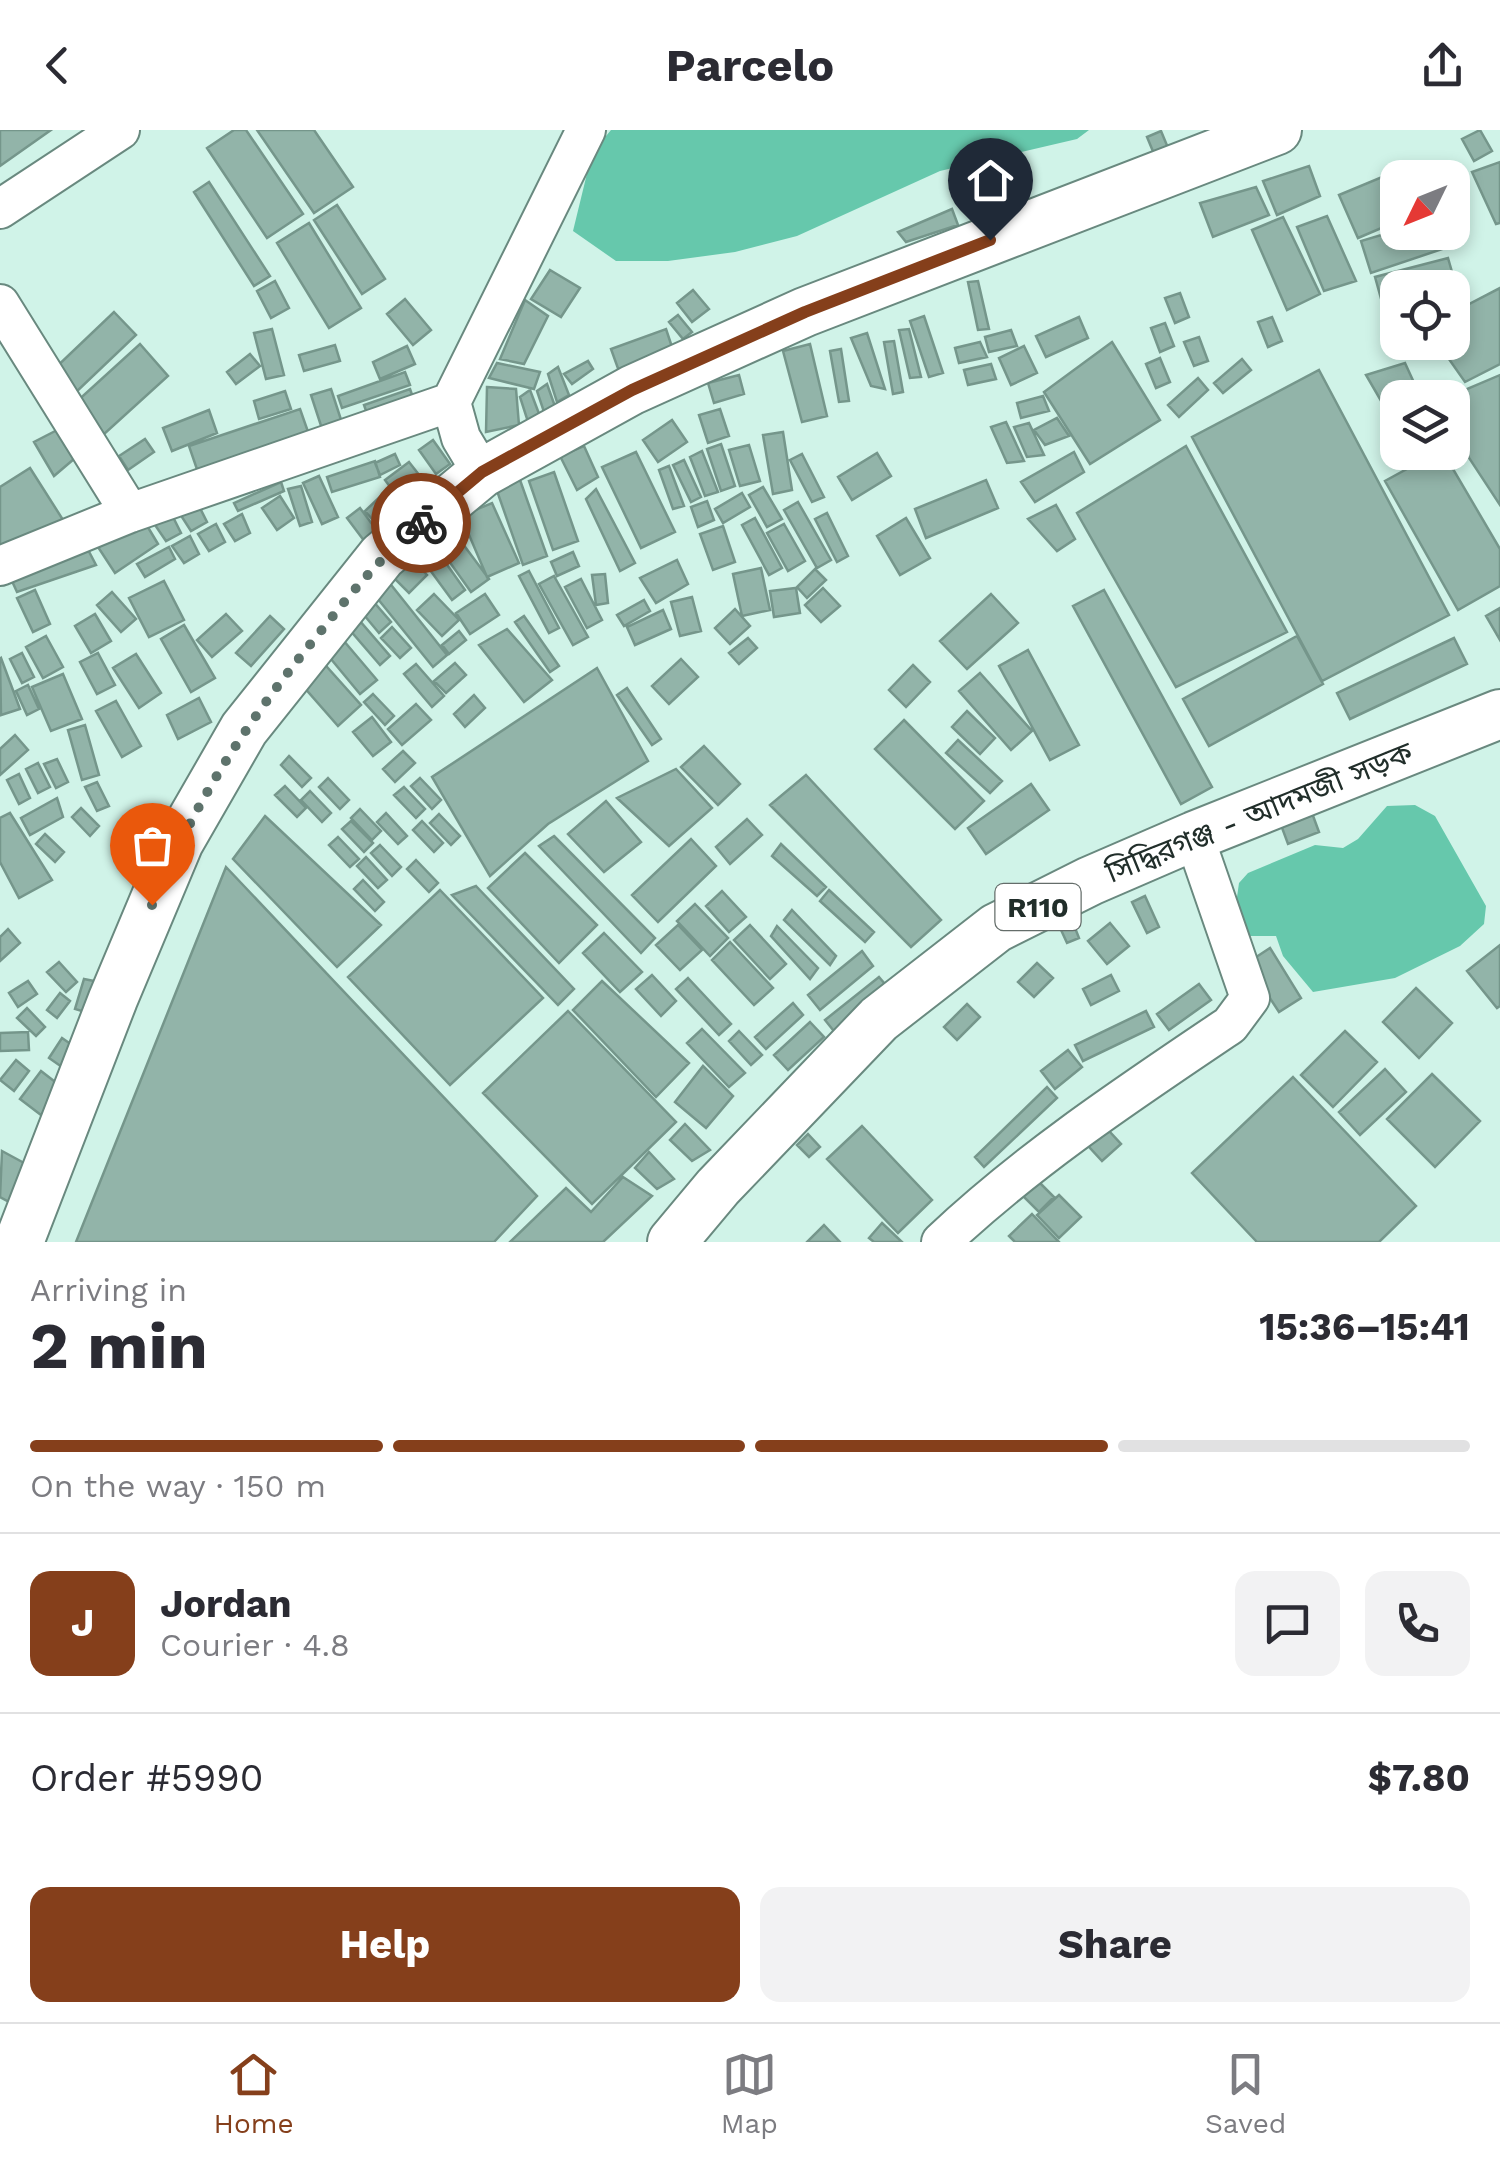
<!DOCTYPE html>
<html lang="en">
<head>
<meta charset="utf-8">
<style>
  :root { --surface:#fff; --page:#f2f2f3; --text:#2b2b33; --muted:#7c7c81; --line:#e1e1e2; --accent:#853f1b }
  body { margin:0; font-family:"Work Sans","Noto Sans Bengali",sans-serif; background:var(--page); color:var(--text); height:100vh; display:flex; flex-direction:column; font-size:38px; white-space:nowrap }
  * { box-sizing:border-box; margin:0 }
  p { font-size:32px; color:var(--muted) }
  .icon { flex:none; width:55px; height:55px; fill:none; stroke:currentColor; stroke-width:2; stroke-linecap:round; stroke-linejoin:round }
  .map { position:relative; height:1112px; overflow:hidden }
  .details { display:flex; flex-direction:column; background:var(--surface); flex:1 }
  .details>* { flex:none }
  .needle { width:65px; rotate:227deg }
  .controls { position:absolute; left:1380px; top:30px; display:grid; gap:20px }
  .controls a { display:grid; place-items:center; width:90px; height:90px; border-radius:20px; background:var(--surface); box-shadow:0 5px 15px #0003; font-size:50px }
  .pin { position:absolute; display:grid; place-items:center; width:85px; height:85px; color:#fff; margin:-102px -42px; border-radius:50% 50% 50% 0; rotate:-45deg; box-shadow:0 0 10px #0007 }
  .pin .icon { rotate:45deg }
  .courier { position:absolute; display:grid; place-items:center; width:100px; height:100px; margin:-50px; border:8px solid #853f1b; border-radius:50%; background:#fff; color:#222; box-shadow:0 2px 12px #0007 }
  .overview em { font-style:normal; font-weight:700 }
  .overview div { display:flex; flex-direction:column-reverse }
  .overview { display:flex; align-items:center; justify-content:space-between; height:170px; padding:0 30px }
  h1 { font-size:65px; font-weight:700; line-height:75px }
  .bar { display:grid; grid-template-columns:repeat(4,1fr); gap:15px 10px; align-content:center; height:120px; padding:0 30px }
  .bar i { height:12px; border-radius:8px; background:var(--line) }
  .bar .on { background:var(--accent) }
  .bar p { grid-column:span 4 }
  .line { display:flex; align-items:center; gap:25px; padding:0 30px; border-top:2px solid var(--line) }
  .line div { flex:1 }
  .round { display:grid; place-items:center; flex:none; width:105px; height:105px; border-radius:20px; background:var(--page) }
  .button { display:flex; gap:20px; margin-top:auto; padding:20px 30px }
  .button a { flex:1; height:115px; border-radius:20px; background:var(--accent); color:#fff; font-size:40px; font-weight:700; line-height:115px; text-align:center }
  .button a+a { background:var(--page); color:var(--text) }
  header { display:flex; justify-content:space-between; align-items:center; height:130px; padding:0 30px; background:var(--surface); font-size:45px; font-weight:700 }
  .menu { display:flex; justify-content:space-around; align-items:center; height:140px; border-top:2px solid var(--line); background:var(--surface); font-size:28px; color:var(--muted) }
  .menu a { display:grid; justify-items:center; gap:5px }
  .menu .on { color:var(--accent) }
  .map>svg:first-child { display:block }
  .water { fill:#66c8ac }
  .building { fill:#92b4a9; stroke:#75968b; stroke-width:2.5 }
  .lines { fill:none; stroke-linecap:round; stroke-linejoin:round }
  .minor-casing { stroke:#69897f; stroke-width:42 }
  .major-casing { stroke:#69897f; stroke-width:52 }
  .minor { stroke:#fff; stroke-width:38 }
  .major { stroke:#fff; stroke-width:48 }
  .done { stroke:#5e736c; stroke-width:10; stroke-dasharray:0 18 }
  .route { stroke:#853f1b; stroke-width:12 }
  .labels { text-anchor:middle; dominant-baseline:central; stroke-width:10; stroke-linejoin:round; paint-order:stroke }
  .shield { fill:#fff; stroke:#646d6a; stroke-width:2.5 }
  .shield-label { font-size:28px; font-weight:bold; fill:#212e2a }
  .street-label { font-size:30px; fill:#212e2a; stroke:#fff }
</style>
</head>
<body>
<header><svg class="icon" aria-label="back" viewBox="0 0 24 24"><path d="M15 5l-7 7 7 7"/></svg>Parcelo<svg class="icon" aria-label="share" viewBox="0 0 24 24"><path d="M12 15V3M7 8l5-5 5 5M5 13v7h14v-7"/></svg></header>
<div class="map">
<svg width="1500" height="1112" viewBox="0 0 1500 1112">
  <rect width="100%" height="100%" fill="#d0f3e8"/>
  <path class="water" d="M611 0H1089L1077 9 940 41 797 106 735 122 668 131H616L573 101 592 23Z
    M1415 675 1435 686 1486 776 1484 794 1460 816 1395 848 1313 862 1283 826 1276 806H1247L1235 781 1239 753 1248 743 1315 715 1343 718 1358 709 1387 676Z"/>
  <path class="building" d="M0 0H51L0 36Z
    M234 0H246L303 84 267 108 207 18Z
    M257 0H314L353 57 314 83Z
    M1480 0 1492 21 1474 31 1462 9Z
    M1161 1 1171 25 1157 31 1147 7Z
    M1500 32V93L1496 94 1472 42Z
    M1309 36 1320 66 1277 85 1263 51Z
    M1394 42 1398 91 1358 108 1339 65Z
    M209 52 270 146 254 156 194 62Z
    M1256 57 1269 85 1213 107 1200 73Z
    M337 75 385 149 362 164 314 90Z
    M952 79 958 95 906 112 898 102Z
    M1327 86 1356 151 1324 161 1297 97Z
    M1283 87 1320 164 1287 180 1252 100Z
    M309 93 361 178 329 198 277 113Z
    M1398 100 1451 102 1457 114 1371 143 1361 111Z
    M1448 128 1458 163 1452 165V158H1398V179L1385 183 1375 147Z
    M550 140 580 158 561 187 531 169Z
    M275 151 289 178 271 188 257 161Z
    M978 151 989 199 978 200 968 152Z
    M1500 158V234L1465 252 1437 212H1452V183Z
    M693 160 709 179 692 192 677 173Z
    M1180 163 1189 187 1175 193 1165 168Z
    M405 169 431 200 413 215 387 184Z
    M525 170 548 186 524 234 500 229Z
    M114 182 136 205 73 265 51 242Z
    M678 185 692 202 683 209 669 192Z
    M924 186 943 243 929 247 910 191Z
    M1079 187 1088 208 1046 227 1036 206Z
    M1272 187 1282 211 1268 217 1258 192Z
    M1165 193 1174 216 1160 222 1151 198Z
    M272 199 284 245 266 249 254 203Z
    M666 199 675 226 620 244 611 219Z
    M909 199 921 247 910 248 899 200Z
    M1011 200 1017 216 989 222 985 207Z
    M867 203 885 259 871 256 851 208Z
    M1199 207 1208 231 1194 236 1184 212Z
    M894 211 903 262 893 264 884 212Z
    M980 212 987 227 959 233 955 218Z
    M1112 212 1160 290 1090 334 1044 262Z
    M140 214 168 246 103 305 74 274Z
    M810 214 827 286 802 292 783 221Z
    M335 215 340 231 304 241 299 225Z
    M407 216 415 234 380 249 373 232Z
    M1024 216 1037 243 1011 255 999 228Z
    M841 219 849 271 839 272 830 221Z
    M250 224 260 236 236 254 227 242Z
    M1160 228 1170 252 1156 258 1146 234Z
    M1242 229 1251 240 1223 263 1214 253Z
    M588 231 593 239 572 254 564 244Z
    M497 233 540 242 534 259 489 248Z
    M1405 233 1421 268H1398V300L1366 245Z
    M991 234 996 249 968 255 964 240Z
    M558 237 569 265 557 272 548 244Z
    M1319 240 1449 485 1322 551 1192 307Z
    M405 242 410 255 342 278 338 266Z
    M739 245 744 264 714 273 708 253Z
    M1500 245V375L1452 302V268H1446Z
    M1198 248 1208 260 1179 287 1168 275Z
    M547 254 557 282 546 288 537 261Z
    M487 257 516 259 519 295 486 302Z
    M331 259 345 302 325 308 311 265Z
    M410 259 417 279 371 295 364 275Z
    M530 260 541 289 529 295 520 267Z
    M285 261 291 279 259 289 254 271Z
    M1043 266 1049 281 1021 288 1017 273Z
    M300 279 313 316 202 354 189 316Z
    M720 279 729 306 708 313 699 285Z
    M209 280 217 303 172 321 163 298Z
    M1057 288 1069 306 1045 315 1034 300Z
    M672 290 687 312 658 332 643 310Z
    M1006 292 1024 331 1007 333 991 297Z
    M1029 293 1044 325 1027 327 1014 297Z
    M63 297 81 323 54 346 34 312Z
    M783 302 792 360 773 364 763 305Z
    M145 309 154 322 128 340 119 326Z
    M433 310 450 334 436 344 419 320Z
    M721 314 735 356 721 361 707 319Z
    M749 315 760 351 740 356 729 320Z
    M584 316 598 347 577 360 560 326Z
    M1186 316 1287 502 1176 557 1077 383Z
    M702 321 718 362 705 366 690 327Z
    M636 322 675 402 641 418 602 337Z
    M1074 322 1084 342 1035 372 1021 352Z
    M1438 322H1443L1500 419V456L1458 480 1385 351Z
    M877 323 891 346 852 370 838 347Z
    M395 324 400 335 380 345 375 333Z
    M802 324 824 367 812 372 790 330Z
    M684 330 701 367 691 372 673 335Z
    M375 331 380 347 332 362 327 347Z
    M409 332 427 355 402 373 385 350Z
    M669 336 684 376 673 379 659 340Z
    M30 338 65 393 0 428V357Z
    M554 342 578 411 553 420 529 351Z
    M319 346 338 387 322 394 303 353Z
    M520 350 547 426 523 435 496 358Z
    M986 350 998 378 926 408 915 379Z
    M281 352 284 361 238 381 234 373Z
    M301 356 312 392 300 396 288 359Z
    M763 357 782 389 767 397 749 365Z
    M596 359 635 433 620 441 586 369Z
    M384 363 400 379 380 398 365 381Z
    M742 363 750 377 723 393 715 379Z
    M280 366 294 388 277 400 262 378Z
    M707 371 714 390 698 397 691 377Z
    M798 372 831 430 817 438 784 380Z
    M492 373 519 433 487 447 461 386Z
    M198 374 207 392 191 401 180 384Z
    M1056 375 1075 409 1057 421 1028 389Z
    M360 378 378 402 365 412 347 388Z
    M827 383 848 426 837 432 815 389Z
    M242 384 250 403 235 411 224 394Z
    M172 385 181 403 166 411 155 395Z
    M755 388 782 438 769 445 742 395Z
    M906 388 930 428 900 445 877 406Z
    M146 394 158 414 115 443 98 417Z
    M216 394 225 412 209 421 198 404Z
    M784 394 805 431 788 441 767 403Z
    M723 396 735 432 713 440 700 404Z
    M451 398 489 449 471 462 434 410Z
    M190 406 199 424 184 433 172 416Z
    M84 412 96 435 17 462 6 438Z
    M433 415 465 460 452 470 419 425Z
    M399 416 427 445 409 463 380 434Z
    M169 417 175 429 145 447 137 434Z
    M573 422 579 436 557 446 551 432Z
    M677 430 688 454 656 473 640 448Z
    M761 438 770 480 742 486 733 444Z
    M815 439 826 450 807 468 797 457Z
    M529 441 559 498 549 503 519 446Z
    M605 444 608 473 596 475 592 445Z
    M384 446 447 525 433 537 369 458Z
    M554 446 588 507 573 515 539 454Z
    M581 449 602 490 587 498 565 457Z
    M164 451 184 490 149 507 129 468Z
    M796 458 800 483 774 487 770 461Z
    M823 458 840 476 821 492 805 475Z
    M35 460 50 494 33 502 17 468Z
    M1104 460 1212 657 1181 674 1073 476Z
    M112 462 136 489 121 502 97 475Z
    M366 463 391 492 379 503 354 473Z
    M434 464 459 490 442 506 417 480Z
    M485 464 499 485 470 504 456 483Z
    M991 464 1018 493 967 539 940 511Z
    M692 467 701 501 680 506 671 472Z
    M644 470 650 481 624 496 617 485Z
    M347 476 390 526 380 535 337 485Z
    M1500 478V510L1486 486Z
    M735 479 750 496 730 514 715 498Z
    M663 480 671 499 635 515 627 497Z
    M95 484 111 511 91 523 75 496Z
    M226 484 242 501 212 527 197 510Z
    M270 486 284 499 251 536 236 523Z
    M524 486 559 536 550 542 515 492Z
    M184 495 215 548 191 562 161 509Z
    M392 497 411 518 400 528 381 508Z
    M507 499 552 550 524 572 479 515Z
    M459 501 466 510 449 524 442 515Z
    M338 504 377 550 360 564 321 517Z
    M46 506 63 537 43 548 26 517Z
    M1297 506 1323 554 1209 616 1183 569Z
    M748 508 757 518 739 534 729 523Z
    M1454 508 1467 534 1350 589 1337 563Z
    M1028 520 1079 615 1050 630 999 536Z
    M22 523 34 547 22 553 10 529Z
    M98 523 115 555 97 564 80 532Z
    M136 524 161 563 139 578 113 538Z
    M1 528 20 579 1 585 0 529Z
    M319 528 361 575 338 596 296 548Z
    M681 529 698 547 669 574 652 556Z
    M455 533 466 545 446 563 434 551Z
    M416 534 444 566 432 577 404 544Z
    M913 535 930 552 906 577 889 560Z
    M597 538 648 631 548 694 490 746 432 647Z
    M980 543 1032 601 1011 620 959 561Z
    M63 544 82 589 51 601 32 557Z
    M28 555 39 579 27 585 16 561Z
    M627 558 661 609 652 615 617 565Z
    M373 564 394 586 385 595 364 572Z
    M474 565 485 578 465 597 454 584Z
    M199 568 211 592 178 609 167 585Z
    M116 571 141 616 122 627 96 581Z
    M416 574 431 590 402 615 388 599Z
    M967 581 995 608 980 624 952 597Z
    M372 587 391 612 373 626 353 602Z
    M904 590 984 671 955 699 875 619Z
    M85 595 99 645 82 650 68 600Z
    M15 605 28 620 0 645V619Z
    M958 610 1002 651 990 663 946 623Z
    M704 616 740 654 718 675 681 637Z
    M403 621 415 633 395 652 383 639Z
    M289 626 311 648 302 657 281 635Z
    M57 629 68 652 56 658 44 634Z
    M38 633 50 657 38 663 26 639Z
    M676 639 712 678 669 716 617 668Z
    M19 644 30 668 19 674 7 650Z
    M806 645 941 790 911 817 770 675Z
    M328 648 349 670 340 679 319 657Z
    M420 648 441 670 432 679 411 656Z
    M97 652 109 676 97 681 85 657Z
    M1031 654 1049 680 986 724 968 698Z
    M285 656 306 678 297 687 275 665Z
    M404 657 425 679 416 688 394 665Z
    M310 661 331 683 322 692 301 670Z
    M57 668 63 687 30 705 21 688Z
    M606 671 641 712 604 742 568 704Z
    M81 678 99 696 90 706 72 687Z
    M360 679 381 701 372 710 351 688Z
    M10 683 52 750 19 768 0 732V688Z
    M386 683 407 706 398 714 377 692Z
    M1312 683 1319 702 1288 714 1281 695Z
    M439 684 460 706 451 715 430 693Z
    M265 686 381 795 337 837 233 729Z
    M747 689 762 705 730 734 716 717Z
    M351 691 373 713 364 722 342 699Z
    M422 691 443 713 434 722 413 700Z
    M45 704 64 722 55 732 36 714Z
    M554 706 655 808 641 823 539 716Z
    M338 707 359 729 350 737 329 715Z
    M691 709 716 736 658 792 632 765Z
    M781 714 826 757 817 766 772 726Z
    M380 715 401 737 392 746 371 723Z
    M525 723 597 795 559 833 488 758Z
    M366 727 387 750 378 758 357 736Z
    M416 730 438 753 429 762 407 739Z
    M226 737 537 1066 494 1112H76Z
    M363 750 384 772 375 781 354 759Z
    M476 756 574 859 558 875 452 765Z
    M440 760 543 868 450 955 348 847Z
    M829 760 874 802 865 812 820 771Z
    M722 761 746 787 729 802 706 776Z
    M1145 766 1159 797 1147 803 1132 772Z
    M695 774 728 808 710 826 677 791Z
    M792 780 836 826 830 835 784 790Z
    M1070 785 1079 808 1067 813 1057 791Z
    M1110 793 1129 816 1107 834 1088 811Z
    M678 795 702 820 680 840 656 815Z
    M750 795 786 834 770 849 734 810Z
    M777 796 818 838 810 849 771 806Z
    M8 799 20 813 0 831V807Z
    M604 803 642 842 620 862 583 823Z
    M730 812 773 858 754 875 712 830Z
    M1500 815V876L1497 878 1467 841Z
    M1270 818 1301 868 1279 882 1247 833Z
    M862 821 873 836 820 880 808 865Z
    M59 832 77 852 66 862 47 842Z
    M1037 833 1053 848 1034 867 1018 852Z
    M652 845 676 871 661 886 636 859Z
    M1111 845 1119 861 1091 875 1083 859Z
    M879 847 891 861 837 905 825 890Z
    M688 848 731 894 719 905 676 859Z
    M84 849 94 851 85 882 75 879Z
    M28 851 37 864 18 877 9 863Z
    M602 851 689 933 656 967 573 880Z
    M1199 854 1211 870 1169 900 1157 884Z
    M1416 858 1452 893 1419 928 1383 892Z
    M60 863 70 871 57 888 47 880Z
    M793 873 803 885 766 919 755 907Z
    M967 874 980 887 957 910 944 897Z
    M27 878 45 897 36 906 17 888Z
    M568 881 676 992 592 1074 483 963Z
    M1146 881 1154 897 1083 931 1075 915Z
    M810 892 824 907 788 940 774 925Z
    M702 899 745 943 729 957 687 913Z
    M739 901 762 925 751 935 729 911Z
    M1345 901 1377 932 1333 977 1301 945Z
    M28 902 29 920 0 921V903Z
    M62 908 75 917 62 937 49 928Z
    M1068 920 1082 937 1055 959 1041 941Z
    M16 930 29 941 14 961 0 950Z
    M703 936 733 966 706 998 675 972Z
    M1385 939 1406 962 1360 1005 1339 982Z
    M41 941 63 958 41 985 20 969Z
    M1432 944 1480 991 1435 1037 1387 989Z
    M1293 947 1416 1076 1379 1112H1257L1192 1043Z
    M1047 957 1057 968 984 1037 975 1027Z
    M1098 989 1121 1014 1102 1031 1079 1006Z
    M685 994 710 1020 692 1031 670 1010Z
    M862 996 932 1070 898 1103 827 1029Z
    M808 1004 820 1017 809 1027 797 1015Z
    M2 1021 37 1040 22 1079 0 1067Z
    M649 1022 674 1049 657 1059 635 1038Z
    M1029 1042 1054 1067 1039 1082 1014 1057Z
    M623 1047 652 1066 603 1112H510L566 1058 591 1082Z
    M1059 1065 1081 1087 1059 1108 1037 1085Z
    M1032 1084 1059 1112H1015L1009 1106Z
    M882 1093 902 1112H874L869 1108Z
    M824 1095 840 1112H807Z"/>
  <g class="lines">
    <defs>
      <path id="minor" d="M0 79 120 0
        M0 174 130 383
        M451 272 461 308 482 343
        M0 436 130 383 451 272 586 0
        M941 1112C1029 1029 1129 963 1230 895L1250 868 1194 706"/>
      <path id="major" d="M19 1112 113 869 179 712 244 599 382 426 482 343 632 260 805 182 1277 0
        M672 1112 718 1057 879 889 996 798 1090 751 1194 706 1500 584"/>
    </defs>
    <use href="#minor" class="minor-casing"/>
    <use href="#major" class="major-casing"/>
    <use href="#minor" class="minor"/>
    <use href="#major" class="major"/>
  </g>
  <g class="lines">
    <path class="done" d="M152 775C195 671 246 593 317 506 349 465 381 427 421 393"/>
    <path class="route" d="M421 393 482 342 632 260 805 182 990 110"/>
  </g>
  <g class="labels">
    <rect class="shield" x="995.5" y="754" width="85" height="46" rx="8"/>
    <g class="shield-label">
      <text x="1038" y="777">R110</text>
    </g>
    <g class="street-label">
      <text transform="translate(1259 682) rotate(-22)">সিদ্ধিরগঞ্জ - আদমজী সড়ক</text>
    </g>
  </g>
</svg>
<div class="controls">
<a><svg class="needle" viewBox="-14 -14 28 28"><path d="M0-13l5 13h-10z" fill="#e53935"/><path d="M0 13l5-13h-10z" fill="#7c7c81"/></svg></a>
<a><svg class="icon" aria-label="locate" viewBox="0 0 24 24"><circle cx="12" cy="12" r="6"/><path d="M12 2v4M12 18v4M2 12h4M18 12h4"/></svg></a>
<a><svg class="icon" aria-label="layers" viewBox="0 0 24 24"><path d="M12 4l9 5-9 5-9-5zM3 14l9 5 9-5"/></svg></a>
</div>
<div class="pin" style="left:152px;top:775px;background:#ea580c"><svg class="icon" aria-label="bag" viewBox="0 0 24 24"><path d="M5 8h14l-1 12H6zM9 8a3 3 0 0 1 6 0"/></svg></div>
<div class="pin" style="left:990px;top:110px;background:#1f2937"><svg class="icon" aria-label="home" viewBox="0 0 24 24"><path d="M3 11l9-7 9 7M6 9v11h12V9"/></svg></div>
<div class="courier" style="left:421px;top:393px"><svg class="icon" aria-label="bike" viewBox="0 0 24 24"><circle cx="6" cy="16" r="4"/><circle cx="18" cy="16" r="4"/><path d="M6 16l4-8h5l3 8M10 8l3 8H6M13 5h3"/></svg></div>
</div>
<section class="details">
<div class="overview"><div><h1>2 min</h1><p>Arriving in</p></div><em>15:36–15:41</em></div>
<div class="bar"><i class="on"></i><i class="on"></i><i class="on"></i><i></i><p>On the way · 150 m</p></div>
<div class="line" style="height:180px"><b class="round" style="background:var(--accent);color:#fff">J</b><div><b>Jordan</b><p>Courier · 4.8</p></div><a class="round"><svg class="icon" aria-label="chat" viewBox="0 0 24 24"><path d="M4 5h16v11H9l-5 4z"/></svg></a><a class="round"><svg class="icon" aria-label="phone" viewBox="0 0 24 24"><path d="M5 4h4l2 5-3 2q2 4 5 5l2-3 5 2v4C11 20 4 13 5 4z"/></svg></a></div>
<div class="line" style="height:130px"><div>Order #5990</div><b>$7.80</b></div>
<div class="button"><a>Help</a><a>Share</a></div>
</section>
<nav class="menu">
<a class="on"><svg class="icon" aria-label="home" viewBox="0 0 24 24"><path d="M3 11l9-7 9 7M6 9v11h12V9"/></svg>Home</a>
<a><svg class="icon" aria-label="map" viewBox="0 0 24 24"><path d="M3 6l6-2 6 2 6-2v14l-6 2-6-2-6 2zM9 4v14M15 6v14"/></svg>Map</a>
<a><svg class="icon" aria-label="saved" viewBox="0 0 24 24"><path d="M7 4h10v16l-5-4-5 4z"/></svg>Saved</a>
</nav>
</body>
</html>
